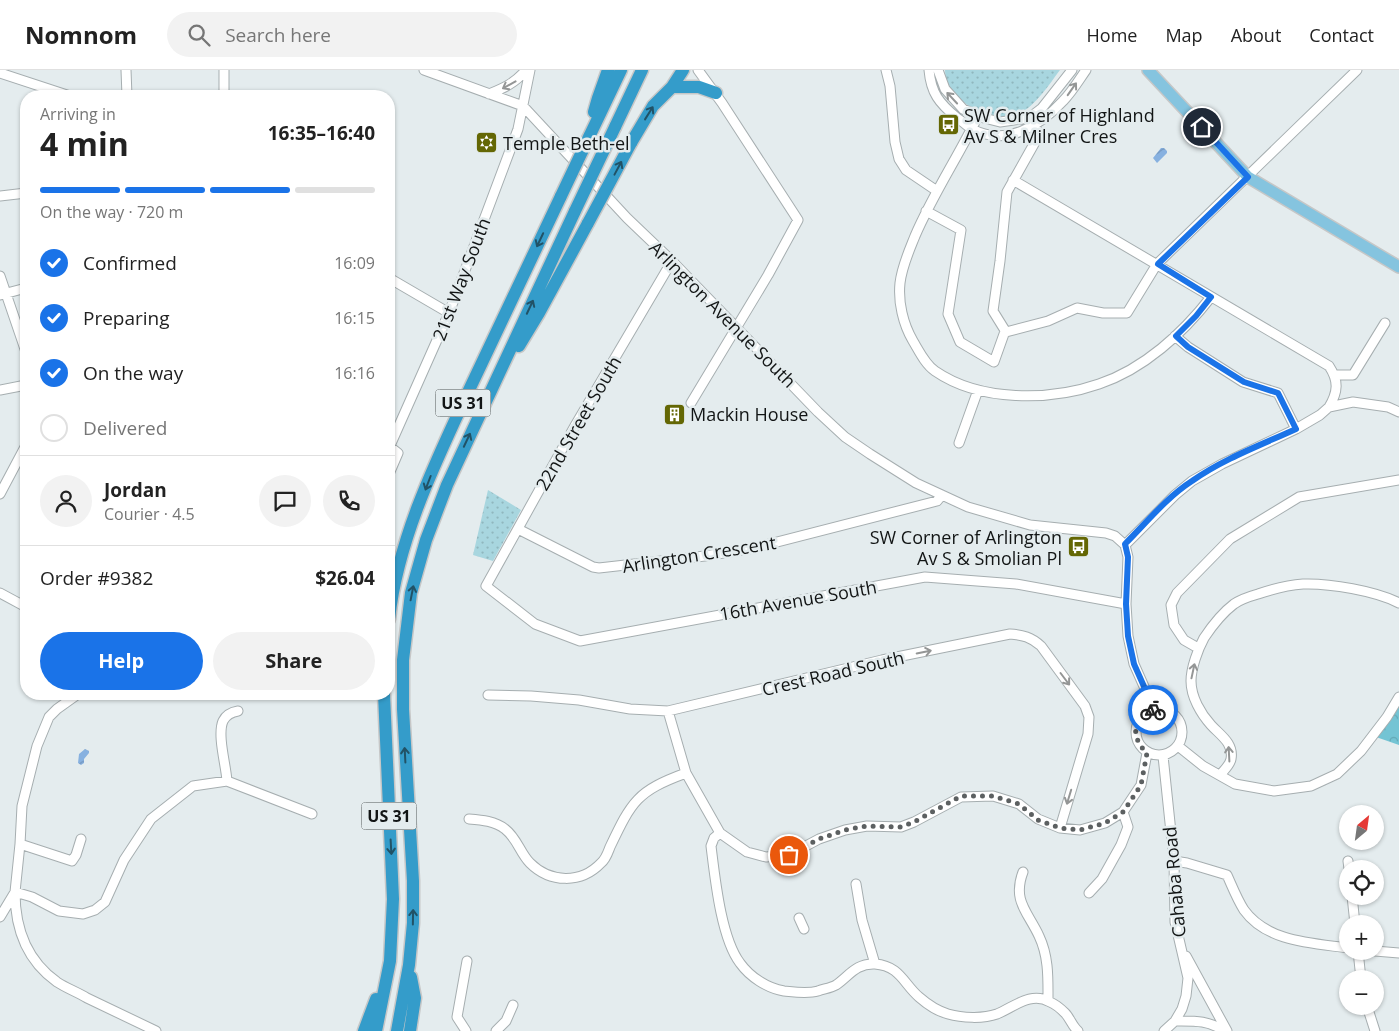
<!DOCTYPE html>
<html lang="en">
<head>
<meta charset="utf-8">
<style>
  :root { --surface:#fff; --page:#f2f2f2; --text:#222; --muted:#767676; --line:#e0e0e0; --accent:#1a73e8 }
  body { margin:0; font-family:"Open Sans",sans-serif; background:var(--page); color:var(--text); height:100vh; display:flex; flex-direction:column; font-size:19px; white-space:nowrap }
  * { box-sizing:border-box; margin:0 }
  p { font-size:16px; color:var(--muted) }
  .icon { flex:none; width:28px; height:28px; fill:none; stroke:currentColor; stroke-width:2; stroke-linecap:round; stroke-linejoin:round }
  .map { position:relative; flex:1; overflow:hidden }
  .panel { position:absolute; left:20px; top:20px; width:375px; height:610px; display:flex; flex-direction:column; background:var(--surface); border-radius:20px; box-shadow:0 1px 4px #0004 }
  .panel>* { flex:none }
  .needle { width:32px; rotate:29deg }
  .controls { position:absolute; left:1339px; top:735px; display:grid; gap:10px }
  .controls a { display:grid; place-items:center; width:45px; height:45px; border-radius:50%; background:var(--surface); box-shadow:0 1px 4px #0004; font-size:25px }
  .pin { position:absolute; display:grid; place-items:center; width:42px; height:42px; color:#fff; margin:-21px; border:2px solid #fff; border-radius:50%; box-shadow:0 1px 5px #0007 }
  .courier { position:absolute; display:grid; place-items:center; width:50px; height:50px; margin:-25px; border:4px solid #1a73e8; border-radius:50%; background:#fff; color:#222; box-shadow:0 1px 6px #0007 }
  .overview em { font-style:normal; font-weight:700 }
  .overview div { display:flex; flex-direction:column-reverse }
  .overview { display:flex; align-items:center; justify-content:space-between; height:85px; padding:0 20px }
  h1 { font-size:32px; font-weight:700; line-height:38px }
  .bar { display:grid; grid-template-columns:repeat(4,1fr); gap:8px 5px; align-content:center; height:60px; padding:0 20px }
  .bar i { height:6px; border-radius:4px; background:var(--line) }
  .bar .current { background:var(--accent) }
  .bar p { grid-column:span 4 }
  .line { display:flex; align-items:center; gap:12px; padding:0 20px; border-top:1px solid var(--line) }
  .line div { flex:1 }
  .round { display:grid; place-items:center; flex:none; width:52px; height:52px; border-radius:26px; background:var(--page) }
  ol { padding:0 20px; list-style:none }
  li { display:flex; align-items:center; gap:15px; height:55px }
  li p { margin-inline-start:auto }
  li .icon { padding:5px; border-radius:50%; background:var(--accent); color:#fff; stroke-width:4 }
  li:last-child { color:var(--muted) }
  li i { width:28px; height:28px; border:2px solid var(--line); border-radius:50% }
  .button { display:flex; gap:10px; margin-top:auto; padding:10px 20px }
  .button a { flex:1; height:58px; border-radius:30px; background:var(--accent); color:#fff; font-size:20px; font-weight:700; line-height:58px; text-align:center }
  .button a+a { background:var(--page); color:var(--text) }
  header { display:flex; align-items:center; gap:30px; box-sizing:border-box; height:70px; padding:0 25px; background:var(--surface); border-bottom:1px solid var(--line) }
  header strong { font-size:24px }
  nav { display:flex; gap:28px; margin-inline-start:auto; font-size:18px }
  .search { width:350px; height:45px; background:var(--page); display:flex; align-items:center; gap:12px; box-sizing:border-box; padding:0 18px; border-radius:28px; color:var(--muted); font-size:19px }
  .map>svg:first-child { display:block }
  .forest { fill:url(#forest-crowns) }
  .park { fill:url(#park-dots) }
  .water { fill:url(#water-waves) }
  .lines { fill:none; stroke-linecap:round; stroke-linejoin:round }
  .minor-casing { stroke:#a6aeb0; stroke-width:11 }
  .major-casing { stroke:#c6c7c7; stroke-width:14 }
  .highway-casing { stroke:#c6c7c7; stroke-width:15 }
  .minor { stroke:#fff; stroke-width:9 }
  .major { stroke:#85c4df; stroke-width:11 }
  .highway { stroke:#349cca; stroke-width:12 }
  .highway-bridge-casing { stroke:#c6c7c7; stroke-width:15; stroke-linecap:butt }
  .highway-bridge { stroke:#349cca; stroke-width:12 }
  .oneway { stroke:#949696 }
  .oneway2 { stroke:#215266 }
  .done { stroke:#5c6061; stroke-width:5; stroke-dasharray:0 9 }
  .route { stroke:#1a73e8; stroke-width:6 }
  .labels { text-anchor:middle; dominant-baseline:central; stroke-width:5; stroke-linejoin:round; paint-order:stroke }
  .shield { fill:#e4ecee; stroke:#515656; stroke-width:1 }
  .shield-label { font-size:16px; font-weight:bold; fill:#121515 }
  .poi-label { font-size:18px; fill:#121515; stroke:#e4ecee; text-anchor:start }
  .street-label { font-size:18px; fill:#121515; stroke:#e4ecee }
</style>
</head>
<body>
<header>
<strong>Nomnom</strong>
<div class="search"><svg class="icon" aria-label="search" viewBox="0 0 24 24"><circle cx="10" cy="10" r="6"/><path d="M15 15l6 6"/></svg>Search here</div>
<nav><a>Home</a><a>Map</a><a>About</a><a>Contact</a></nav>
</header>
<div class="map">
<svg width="1399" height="961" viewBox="0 0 1399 961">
  <defs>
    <pattern id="forest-crowns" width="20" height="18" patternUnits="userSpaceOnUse" patternTransform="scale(1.25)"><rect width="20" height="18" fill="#74c4d4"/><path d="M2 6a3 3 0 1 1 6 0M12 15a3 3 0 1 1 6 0" fill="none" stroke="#63a8b5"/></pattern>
    <pattern id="park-dots" width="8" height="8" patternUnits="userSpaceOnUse" patternTransform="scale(1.25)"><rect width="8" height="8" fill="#a8d6df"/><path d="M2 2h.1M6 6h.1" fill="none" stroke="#90b7be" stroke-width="1.8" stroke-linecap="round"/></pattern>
    <pattern id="water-waves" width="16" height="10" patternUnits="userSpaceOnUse" patternTransform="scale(1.25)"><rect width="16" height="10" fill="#87b1e0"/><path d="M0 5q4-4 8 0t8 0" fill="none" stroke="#7497bf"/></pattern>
  </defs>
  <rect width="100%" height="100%" fill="#e4ecee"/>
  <path class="forest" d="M1399 632V675L1376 667Z"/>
  <path class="park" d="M945 0H1060C1048 16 1036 35 1018 45 993 58 944 28 945 0Z
    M488 420 521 440 493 491 473 485Z"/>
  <path class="water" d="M1161 78H1164L1167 81V83L1157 93 1153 88Z
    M85 679 89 681V683L84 689V693L81 695 78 693 79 684Z"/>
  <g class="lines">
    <defs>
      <path id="minor" d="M126 0 127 26
        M224 0V26
        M424 0 523 36 627 148 672 191 818 342 845 367 870 384 916 413 968 437 1030 455 1106 463 1115 466 1125 475 1128 487 1126 534 1128 566 1134 594 1154 639
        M886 0 890 16 895 72 899 89 906 100 937 121
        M929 0C931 23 939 33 957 48 962 51 967 56 972 59 1006 77 1040 56 1063 31 1072 22 1079 10 1086 0
        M938 0 945 19 963 39 984 48 1000 52 1029 48 1042 38 1072 0
        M0 3 70 26
        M489 24C504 18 515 13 526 0
        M978 46C958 87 933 124 915 166 909 181 902 196 900 213 898 232 903 254 913 271 919 281 925 294 935 301 980 332 1050 331 1099 314 1144 299 1183 263 1211 227
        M1013 110 1329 296C1339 311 1338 322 1329 337
        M0 126 26 123
        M926 141 961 160 948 244 960 272 994 292 1004 264 1006 262
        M672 191 576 354 486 516 535 554 580 571 925 507 1016 514 1126 534
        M0 206 26 282
        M389 208 449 243
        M0 225 26 218
        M1006 262 1048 251 1077 238 1103 243H1127L1157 194 1357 0
        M1006 262 993 241 1000 191 1007 122 1039 65 1031 46
        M1175 266 1188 277 1243 312 1278 323 1296 359
        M1335 305H1353L1385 253
        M0 320 26 315
        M691 333 768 205 798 150 722 33 698 0
        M959 373 978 320
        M389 376 398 383 389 404
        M389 378 449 243 518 59 530 0
        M0 424 26 375
        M518 459 593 497 599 498 705 486 754 478 937 431 942 425
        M1125 475 1175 425 1192 411 1222 394 1296 359 1320 345 1329 337 1353 332 1388 337 1399 342
        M0 523 26 537
        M1198 578 1184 570 1174 555 1171 535 1177 523 1230 469 1299 427 1399 410
        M488 625 531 626 579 630 630 639 668 641 882 590 1010 564C1023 565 1031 567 1041 576L1085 636 1089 647 1088 664 1060 758
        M1136 662a23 23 0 1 1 46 0a23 23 0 1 1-46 0Z
        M668 641 686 703 720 763 747 782 766 787 789 785 819 769 845 760 867 756 901 757 914 752 961 727 993 726 1019 734 1038 749 1060 758 1080 760 1105 753 1123 742 1141 715 1147 683
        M1178 676 1203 696 1235 714 1274 721 1311 716 1337 704 1361 681 1387 647 1399 627
        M1163 686 1174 791 1175 852 1188 908 1186 926 1182 939 1175 951 1164 961
        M1220 705C1224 700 1230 695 1231 689 1234 673 1220 665 1211 655 1201 644 1191 627 1191 611 1191 598 1198 579 1204 568 1212 556 1222 543 1234 534 1241 529 1251 526 1258 524 1273 519 1288 515 1303 514 1329 513 1376 521 1399 533
        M227 711C226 695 217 665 223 651 226 645 232 642 238 641
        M469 749C482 750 495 751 505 759 517 768 520 783 530 793 550 813 581 814 601 793 606 789 608 782 610 777 632 731 637 721 686 703
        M720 763 714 768 711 776C715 808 721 868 740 893 750 907 767 918 784 921 795 922 807 924 818 921 823 919 831 918 836 915 849 906 856 893 875 894 900 896 903 913 919 927 927 934 937 941 948 944 962 948 983 949 997 944 1014 937 1031 921 1050 932 1055 934 1061 939 1065 943 1070 948 1072 956 1078 961
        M20 774 72 791 76 785 81 769
        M1174 791 1187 793 1227 805C1232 816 1237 829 1244 840 1267 872 1312 873 1348 878
        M1348 791 1349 799
        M1023 802C1012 831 1028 842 1039 866 1049 887 1048 909 1048 931
        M856 814 862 850 875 894
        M1089 823 1102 809 1121 775 1128 757 1123 742
        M1352 826 1355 854
        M0 847 15 822 20 774 22 736 37 676 49 647 57 639 78 624
        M799 848 804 859
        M1358 881 1361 909
        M1375 881 1399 883
        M1186 886 1227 961
        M1367 936 1375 961
        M1175 951C1195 951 1207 950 1225 961
        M156 961C133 950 110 939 87 928 77 922 66 918 57 912 26 890 15 858 15 822L32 827 59 841 83 844 95 840 105 832 124 790 151 749 193 716 227 711 312 744
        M466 961 457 947 467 891
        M496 961 506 951 513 935"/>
      <path id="major" d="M1148 0 1248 107 1399 197"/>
      <path id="highway" d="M672 17H699L716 23
        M594 42 598 28 608 0
        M615 57 642 0
        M589 67 621 0
        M631 73 653 36 672 17 683 0
        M519 276 539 243 588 153
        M389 549C398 468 436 391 470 318 501 254 531 190 561 126
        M364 961 376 929
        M376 961 390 891 393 829 384 624
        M397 961 409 895 413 853V811L403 639V590L411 523 426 470 447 415 575 141
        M410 961 415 928 411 907"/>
    </defs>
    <use href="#minor" class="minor-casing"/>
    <use href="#major" class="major-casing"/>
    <use href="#highway" class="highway-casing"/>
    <use href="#minor" class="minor"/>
    <use href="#major" class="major"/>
    <use href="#highway" class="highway"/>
    <defs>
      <path id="highway-bridge" d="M561 126 589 67
        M575 141 615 57
        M588 153 631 73"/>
    </defs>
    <use href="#highway-bridge" class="highway-bridge-casing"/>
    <use href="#highway-bridge" class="highway-bridge"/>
  </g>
  <defs><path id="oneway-shaft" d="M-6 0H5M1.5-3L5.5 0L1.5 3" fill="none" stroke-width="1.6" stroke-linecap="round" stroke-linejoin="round" transform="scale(1.25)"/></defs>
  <g class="oneway">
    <use href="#oneway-shaft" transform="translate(509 15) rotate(151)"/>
    <use href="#oneway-shaft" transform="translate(1072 19) rotate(-55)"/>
    <use href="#oneway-shaft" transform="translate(952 28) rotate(-133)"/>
    <use href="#oneway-shaft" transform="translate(924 582) rotate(-11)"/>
    <use href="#oneway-shaft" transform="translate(1193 601) rotate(-78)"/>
    <use href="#oneway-shaft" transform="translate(1065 609) rotate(53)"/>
    <use href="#oneway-shaft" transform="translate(1229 684) rotate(-93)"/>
    <use href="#oneway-shaft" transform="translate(1069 727) rotate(107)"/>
  </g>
  <g class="oneway2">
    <use href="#oneway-shaft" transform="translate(649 43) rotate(-58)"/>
    <use href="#oneway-shaft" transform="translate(618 98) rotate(-62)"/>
    <use href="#oneway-shaft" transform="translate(540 170) rotate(115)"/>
    <use href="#oneway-shaft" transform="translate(530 237) rotate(-65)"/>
    <use href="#oneway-shaft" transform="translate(467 370) rotate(-65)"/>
    <use href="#oneway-shaft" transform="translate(428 413) rotate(111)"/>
    <use href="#oneway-shaft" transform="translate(412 523) rotate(-79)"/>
    <use href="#oneway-shaft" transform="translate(405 685) rotate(-93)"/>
    <use href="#oneway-shaft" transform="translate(391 777) rotate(87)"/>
    <use href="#oneway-shaft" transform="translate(413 847) rotate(-89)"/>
  </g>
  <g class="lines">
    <path class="done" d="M789 785 819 769 845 760 867 756 901 757 914 752 961 726H993L1019 734 1038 750 1060 758 1080 760 1105 753 1123 742 1141 715 1147 683C1131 668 1131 648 1153 640"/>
    <path class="route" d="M1153 640 1154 639 1134 594 1128 566 1126 534 1128 487 1125 474C1146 453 1167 427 1192 411 1223 389 1261 375 1296 359L1278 323 1244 312 1188 277 1176 266 1196 246 1211 227 1158 194 1248 107 1202 57"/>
  </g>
  <defs>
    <symbol id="bus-square" viewBox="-11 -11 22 22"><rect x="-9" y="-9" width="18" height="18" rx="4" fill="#646704" stroke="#e4ecee"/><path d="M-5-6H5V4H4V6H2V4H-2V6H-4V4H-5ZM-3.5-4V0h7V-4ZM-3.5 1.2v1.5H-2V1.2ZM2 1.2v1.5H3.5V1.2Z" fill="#fff"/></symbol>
    <symbol id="synagogue-square" viewBox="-11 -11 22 22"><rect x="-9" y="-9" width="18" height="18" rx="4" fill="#646704" stroke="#e4ecee"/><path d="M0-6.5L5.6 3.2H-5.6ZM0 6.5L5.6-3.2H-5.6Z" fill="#fff"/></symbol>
    <symbol id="building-square" viewBox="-11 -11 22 22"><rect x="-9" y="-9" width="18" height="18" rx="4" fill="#646704" stroke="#e4ecee"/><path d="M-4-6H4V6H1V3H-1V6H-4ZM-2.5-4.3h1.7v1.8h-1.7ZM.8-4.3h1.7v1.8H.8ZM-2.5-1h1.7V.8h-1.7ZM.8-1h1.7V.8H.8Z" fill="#fff"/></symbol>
  </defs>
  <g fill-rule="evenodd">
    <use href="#bus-square" x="936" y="42" width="25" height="25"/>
    <use href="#synagogue-square" x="474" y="60" width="25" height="25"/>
    <use href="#building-square" x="662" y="332" width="25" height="25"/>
    <use href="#bus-square" x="1066" y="464" width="25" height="25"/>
  </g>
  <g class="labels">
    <g class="shield">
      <rect x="435.5" y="319.5" width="55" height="27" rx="4"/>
      <rect x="361.5" y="732.5" width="55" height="27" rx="4"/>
    </g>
    <g class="shield-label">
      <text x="463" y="333">US 31</text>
      <text x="389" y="746">US 31</text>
    </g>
    <g class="poi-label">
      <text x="964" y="45">SW Corner of Highland<tspan x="964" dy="21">Av S &amp; Milner Cres</tspan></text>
      <text x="503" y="73">Temple Beth-el</text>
      <text x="690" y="344">Mackin House</text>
      <text x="1062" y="467" text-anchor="end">SW Corner of Arlington<tspan x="1062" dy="21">Av S &amp; Smolian Pl</tspan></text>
    </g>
    <g class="street-label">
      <text transform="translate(461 209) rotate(-69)">21st Way South</text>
      <text transform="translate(723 244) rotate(45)">Arlington Avenue South</text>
      <text transform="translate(578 353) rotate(-60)">22nd Street South</text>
      <text transform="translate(699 484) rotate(-9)">Arlington Crescent</text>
      <text transform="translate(798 530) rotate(-10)">16th Avenue South</text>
      <text transform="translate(833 603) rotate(-13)">Crest Road South</text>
      <text transform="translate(1174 812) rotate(-95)">Cahaba Road</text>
    </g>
  </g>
</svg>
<div class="controls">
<a><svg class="needle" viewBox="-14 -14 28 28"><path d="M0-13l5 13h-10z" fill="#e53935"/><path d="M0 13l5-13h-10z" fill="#767676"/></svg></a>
<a><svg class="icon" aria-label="locate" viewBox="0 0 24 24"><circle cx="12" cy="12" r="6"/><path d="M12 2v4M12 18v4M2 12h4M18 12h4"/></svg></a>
<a>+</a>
<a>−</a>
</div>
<div class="pin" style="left:789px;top:785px;background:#ea580c"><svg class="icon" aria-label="bag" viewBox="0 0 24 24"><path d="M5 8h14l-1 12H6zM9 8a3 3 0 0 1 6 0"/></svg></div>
<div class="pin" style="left:1202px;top:57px;background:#1f2937"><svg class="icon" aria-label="home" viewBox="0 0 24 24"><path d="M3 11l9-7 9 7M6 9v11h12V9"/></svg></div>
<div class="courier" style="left:1153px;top:640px"><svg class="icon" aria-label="bike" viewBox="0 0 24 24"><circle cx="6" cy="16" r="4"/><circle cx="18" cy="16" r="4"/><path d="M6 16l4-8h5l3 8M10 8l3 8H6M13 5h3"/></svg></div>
<section class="panel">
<div class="overview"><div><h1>4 min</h1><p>Arriving in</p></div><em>16:35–16:40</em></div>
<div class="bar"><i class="current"></i><i class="current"></i><i class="current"></i><i></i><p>On the way · 720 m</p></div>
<ol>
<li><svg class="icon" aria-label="check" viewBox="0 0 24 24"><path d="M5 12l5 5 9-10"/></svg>Confirmed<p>16:09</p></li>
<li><svg class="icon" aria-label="check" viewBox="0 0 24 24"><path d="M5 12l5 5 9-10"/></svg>Preparing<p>16:15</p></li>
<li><svg class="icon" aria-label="check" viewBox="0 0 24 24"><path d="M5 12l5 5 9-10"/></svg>On the way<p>16:16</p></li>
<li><i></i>Delivered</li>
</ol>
<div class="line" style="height:90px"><a class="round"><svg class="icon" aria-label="person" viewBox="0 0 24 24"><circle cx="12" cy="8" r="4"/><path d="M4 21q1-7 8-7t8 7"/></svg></a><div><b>Jordan</b><p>Courier · 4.5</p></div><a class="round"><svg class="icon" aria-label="chat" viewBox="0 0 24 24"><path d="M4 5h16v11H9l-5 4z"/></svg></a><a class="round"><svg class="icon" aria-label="phone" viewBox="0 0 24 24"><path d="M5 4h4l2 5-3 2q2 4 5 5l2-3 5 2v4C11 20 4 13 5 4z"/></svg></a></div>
<div class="line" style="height:65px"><div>Order #9382</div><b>$26.04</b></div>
<div class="button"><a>Help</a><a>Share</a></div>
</section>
</div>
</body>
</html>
